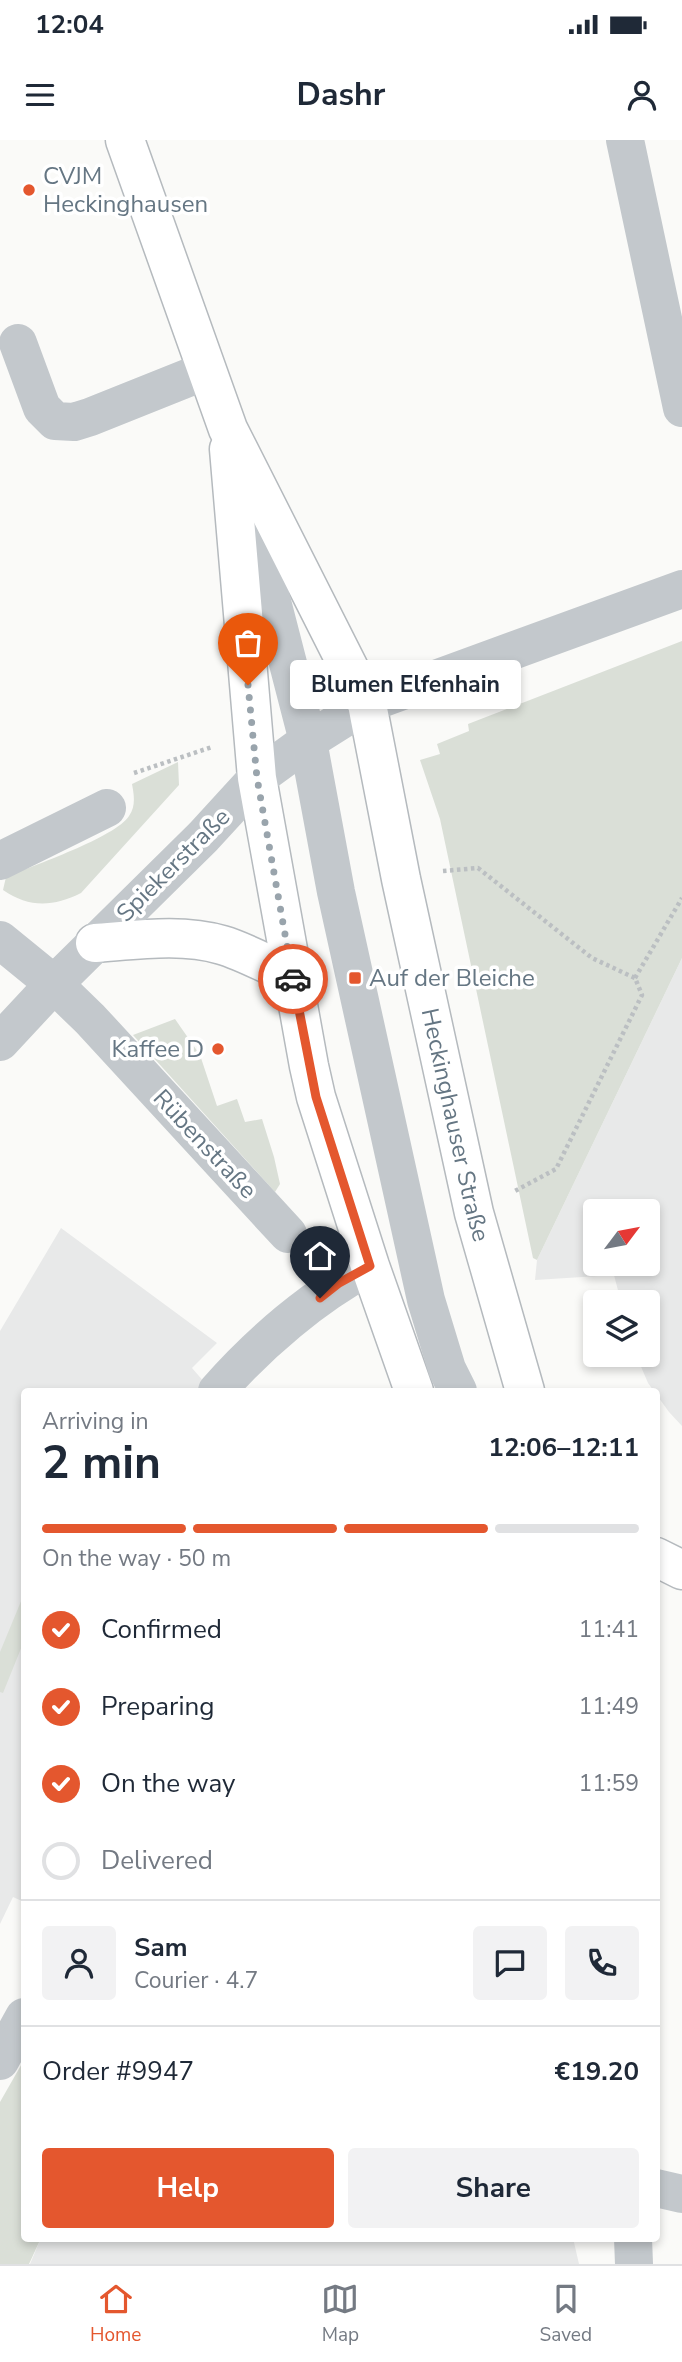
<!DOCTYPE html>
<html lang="en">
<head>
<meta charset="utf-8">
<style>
  :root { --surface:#fff; --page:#f2f2f3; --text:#1f2937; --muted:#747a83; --line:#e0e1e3; --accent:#e4572e }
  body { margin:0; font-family:"Nunito Sans",sans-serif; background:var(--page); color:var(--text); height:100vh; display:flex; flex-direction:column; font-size:26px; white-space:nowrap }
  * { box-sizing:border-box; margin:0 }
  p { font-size:23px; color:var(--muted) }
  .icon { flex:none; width:38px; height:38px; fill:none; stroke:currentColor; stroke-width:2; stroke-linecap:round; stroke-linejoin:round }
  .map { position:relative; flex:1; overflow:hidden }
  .side { position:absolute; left:21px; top:1248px; width:639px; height:854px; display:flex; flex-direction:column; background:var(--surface); border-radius:7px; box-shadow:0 4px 10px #0003 }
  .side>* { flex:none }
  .needle { width:46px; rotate:58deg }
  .buttons { position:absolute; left:583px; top:1059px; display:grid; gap:14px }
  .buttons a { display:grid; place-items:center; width:77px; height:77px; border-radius:7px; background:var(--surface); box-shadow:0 4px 10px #0003; font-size:35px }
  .pin { position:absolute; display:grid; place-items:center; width:60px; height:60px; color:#fff; margin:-72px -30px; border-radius:50% 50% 50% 0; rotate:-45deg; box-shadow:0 0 7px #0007 }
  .pin .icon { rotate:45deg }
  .courier { position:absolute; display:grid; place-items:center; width:70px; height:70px; margin:-35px; border:5px solid #e4572e; border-radius:50%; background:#fff; color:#222; box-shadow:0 2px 9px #0007 }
  .bubble { position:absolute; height:49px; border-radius:7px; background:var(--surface); box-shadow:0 4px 10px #0003; font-size:23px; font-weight:700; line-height:49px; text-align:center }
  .summary em { font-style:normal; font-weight:700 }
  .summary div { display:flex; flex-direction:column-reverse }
  .summary { display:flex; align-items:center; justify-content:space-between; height:119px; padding:0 21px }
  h1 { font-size:46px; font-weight:700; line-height:52px }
  .bar { display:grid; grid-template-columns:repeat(4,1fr); gap:10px 7px; align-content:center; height:84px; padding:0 21px }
  .bar i { height:9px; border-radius:5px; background:var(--line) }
  .bar .on { background:var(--accent) }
  .bar p { grid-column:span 4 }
  .line { display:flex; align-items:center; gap:18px; padding:0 21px; border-top:2px solid var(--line) }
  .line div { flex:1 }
  .round { display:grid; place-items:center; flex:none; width:74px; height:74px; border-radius:7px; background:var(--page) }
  ol { padding:0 21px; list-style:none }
  li { display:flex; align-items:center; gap:21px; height:77px }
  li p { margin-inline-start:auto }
  li .icon { padding:7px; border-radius:50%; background:var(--accent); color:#fff; stroke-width:4 }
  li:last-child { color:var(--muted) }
  li i { width:38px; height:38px; border:4px solid var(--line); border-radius:50% }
  .cta { display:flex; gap:14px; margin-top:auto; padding:14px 21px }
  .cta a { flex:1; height:80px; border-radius:7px; background:var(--accent); color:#fff; font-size:28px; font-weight:700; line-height:80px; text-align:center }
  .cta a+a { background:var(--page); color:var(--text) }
  .status { display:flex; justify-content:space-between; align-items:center; height:49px; padding:0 35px; background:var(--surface); direction:ltr }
  .status svg { height:19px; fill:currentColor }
  header { display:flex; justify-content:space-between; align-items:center; height:91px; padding:0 21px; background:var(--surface); font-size:32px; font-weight:700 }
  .dock { display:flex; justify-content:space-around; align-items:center; height:98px; border-top:2px solid var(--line); background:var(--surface); font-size:19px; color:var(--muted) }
  .dock a { display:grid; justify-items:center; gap:4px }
  .dock .on { color:var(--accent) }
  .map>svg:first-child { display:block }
  .built { fill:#e8e9e9; fill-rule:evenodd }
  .green { fill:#dadfd7 }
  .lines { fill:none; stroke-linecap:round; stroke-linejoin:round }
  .major-casing { stroke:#b5babe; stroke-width:41 }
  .path { stroke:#bbbfc2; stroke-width:4.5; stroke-dasharray:3.5 3.5; stroke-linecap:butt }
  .minor { stroke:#c3c8cc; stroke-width:38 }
  .major { stroke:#fff; stroke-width:38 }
  .done { stroke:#99a4ac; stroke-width:7; stroke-dasharray:0 12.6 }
  .route { stroke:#e4572e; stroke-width:9 }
  .poi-dot { fill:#e4572e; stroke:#fff; stroke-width:2.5 }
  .labels { text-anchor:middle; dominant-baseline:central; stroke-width:7; stroke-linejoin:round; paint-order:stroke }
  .poi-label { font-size:24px; fill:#657683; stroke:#fff; text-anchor:start }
  .street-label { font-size:24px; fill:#657683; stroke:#fff }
</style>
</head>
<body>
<div class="status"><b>12:04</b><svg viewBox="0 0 49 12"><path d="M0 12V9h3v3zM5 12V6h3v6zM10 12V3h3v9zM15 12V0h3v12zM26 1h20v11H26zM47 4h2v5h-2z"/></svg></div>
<header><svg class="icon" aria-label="menu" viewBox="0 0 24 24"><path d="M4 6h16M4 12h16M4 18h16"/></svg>Dashr<svg class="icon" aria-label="person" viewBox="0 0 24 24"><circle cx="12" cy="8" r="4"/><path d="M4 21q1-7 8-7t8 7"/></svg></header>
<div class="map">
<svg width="682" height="2124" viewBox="0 0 682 2124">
  <rect width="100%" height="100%" fill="#fafaf8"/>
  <path class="built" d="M682 818V1286L669 1272 648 1243 636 1215 648 1214V1162H621L614 1135 535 1140 537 1120ZM595 1071H648V1124H595Z
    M61 1088 217 1203 192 1228 212 1251H24V1762L13 1757 0 1784V1191Z
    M41 2098H573L579 2124H30Z"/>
  <path class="green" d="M682 501V818L537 1120 533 1118 440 679 420 620 440 614 437 604 469 591 468 584Z
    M178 622 179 645 81 753C53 767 29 768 3 750L6 737C32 726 116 697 129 676 136 666 134 655 132 644Z
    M175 879 200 915 217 966 237 959 245 982 262 979 274 1017 280 1044 275 1052 133 895Z
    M24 1454V1501L3 1553 0 1552V1512Z
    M24 1920V2098H41L29 2124H0V1962Z"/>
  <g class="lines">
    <defs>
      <g id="major">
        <path id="s1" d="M125 0 228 289 367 564 401 739 474 1073 525 1251"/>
        <path d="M229 309 257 638 309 926 316 957 370 1126 414 1251"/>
        <path d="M95 803C136 800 182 793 222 805 246 812 269 826 293 835"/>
        <path d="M656 1417 682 1430"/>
      </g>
    </defs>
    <use href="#major" class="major-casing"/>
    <path class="path" d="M134 633 212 607
      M443 731 478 728 592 818 635 838 642 855 556 1029 515 1051
      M635 838 682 758"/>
    <path class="minor" d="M625 0 682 268
      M18 203 42 268 55 281 74 282 90 277 205 231
      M243 349 308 601 336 752 426 1160 447 1229 458 1251
      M0 721 107 668
      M0 800 54 844 90 879 288 1094
      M0 902 54 844 203 697 257 638 308 601 367 564 682 449
      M217 1251C259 1203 314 1156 370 1126
      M0 1921 24 1877
      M656 2048 682 2054
      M633 2098 634 2124"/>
    <use href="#major" class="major"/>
  </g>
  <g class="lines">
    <path class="done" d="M248 545 257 638 293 839"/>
    <path class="route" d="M293 839 316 957 370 1126 339 1143 320 1158"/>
  </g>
  <g class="poi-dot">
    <circle cx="29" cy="50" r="7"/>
    <rect x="348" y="831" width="14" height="14" rx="3.5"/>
    <circle cx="218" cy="909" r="7"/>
  </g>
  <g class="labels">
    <g class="poi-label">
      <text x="43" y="36">CVJM<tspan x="43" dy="28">Heckinghausen</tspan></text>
      <text x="369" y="838">Auf der Bleiche</text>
      <text x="204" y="909" text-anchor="end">Kaffee D</text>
    </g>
    <g class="street-label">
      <text transform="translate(173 725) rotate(-45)">Spiekerstraße</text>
      <text stroke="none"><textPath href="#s1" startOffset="1045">Heckinghauser Straße</textPath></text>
      <text transform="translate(205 1004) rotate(47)">Rübenstraße</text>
    </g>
  </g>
</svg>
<div class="buttons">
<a><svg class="needle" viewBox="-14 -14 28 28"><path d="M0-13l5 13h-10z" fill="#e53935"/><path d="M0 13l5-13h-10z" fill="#747a83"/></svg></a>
<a><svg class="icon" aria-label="layers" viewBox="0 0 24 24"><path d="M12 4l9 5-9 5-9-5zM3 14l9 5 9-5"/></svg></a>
</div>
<div class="pin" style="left:248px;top:545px;background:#ea580c"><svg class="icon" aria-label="bag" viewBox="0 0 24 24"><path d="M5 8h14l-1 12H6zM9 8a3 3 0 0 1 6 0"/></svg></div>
<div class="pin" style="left:320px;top:1158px;background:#1f2937"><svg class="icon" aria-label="home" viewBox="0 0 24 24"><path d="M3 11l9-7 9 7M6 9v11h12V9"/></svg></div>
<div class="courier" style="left:293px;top:839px"><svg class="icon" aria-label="car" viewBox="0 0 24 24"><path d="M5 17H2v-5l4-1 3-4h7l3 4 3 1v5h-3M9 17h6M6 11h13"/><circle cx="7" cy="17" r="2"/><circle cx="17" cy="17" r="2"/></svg></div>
<div class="bubble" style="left:290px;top:520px;width:231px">Blumen Elfenhain</div>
<section class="side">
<div class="summary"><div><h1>2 min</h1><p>Arriving in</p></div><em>12:06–12:11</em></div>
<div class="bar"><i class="on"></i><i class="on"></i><i class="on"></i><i></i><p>On the way · 50 m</p></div>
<ol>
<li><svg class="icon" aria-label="check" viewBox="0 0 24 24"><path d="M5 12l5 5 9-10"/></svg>Confirmed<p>11:41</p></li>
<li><svg class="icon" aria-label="check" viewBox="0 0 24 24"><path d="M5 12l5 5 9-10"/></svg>Preparing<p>11:49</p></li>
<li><svg class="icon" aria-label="check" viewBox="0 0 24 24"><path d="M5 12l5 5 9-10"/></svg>On the way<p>11:59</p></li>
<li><i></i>Delivered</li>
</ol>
<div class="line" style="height:126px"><a class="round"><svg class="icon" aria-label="person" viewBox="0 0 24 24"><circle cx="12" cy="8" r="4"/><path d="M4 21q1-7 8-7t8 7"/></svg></a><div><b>Sam</b><p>Courier · 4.7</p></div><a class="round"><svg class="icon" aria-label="chat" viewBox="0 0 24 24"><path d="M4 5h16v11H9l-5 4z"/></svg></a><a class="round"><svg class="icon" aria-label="phone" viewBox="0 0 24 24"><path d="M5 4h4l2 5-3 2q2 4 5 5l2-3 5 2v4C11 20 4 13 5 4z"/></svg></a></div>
<div class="line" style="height:91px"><div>Order #9947</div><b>€19.20</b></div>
<div class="cta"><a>Help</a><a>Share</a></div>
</section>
</div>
<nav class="dock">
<a class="on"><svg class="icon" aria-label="home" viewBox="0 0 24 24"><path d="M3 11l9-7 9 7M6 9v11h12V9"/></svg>Home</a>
<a><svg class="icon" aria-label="map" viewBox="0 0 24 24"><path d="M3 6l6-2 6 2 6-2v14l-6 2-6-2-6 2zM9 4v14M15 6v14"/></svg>Map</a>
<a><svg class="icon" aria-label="saved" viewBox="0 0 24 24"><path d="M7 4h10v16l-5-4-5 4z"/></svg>Saved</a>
</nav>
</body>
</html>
